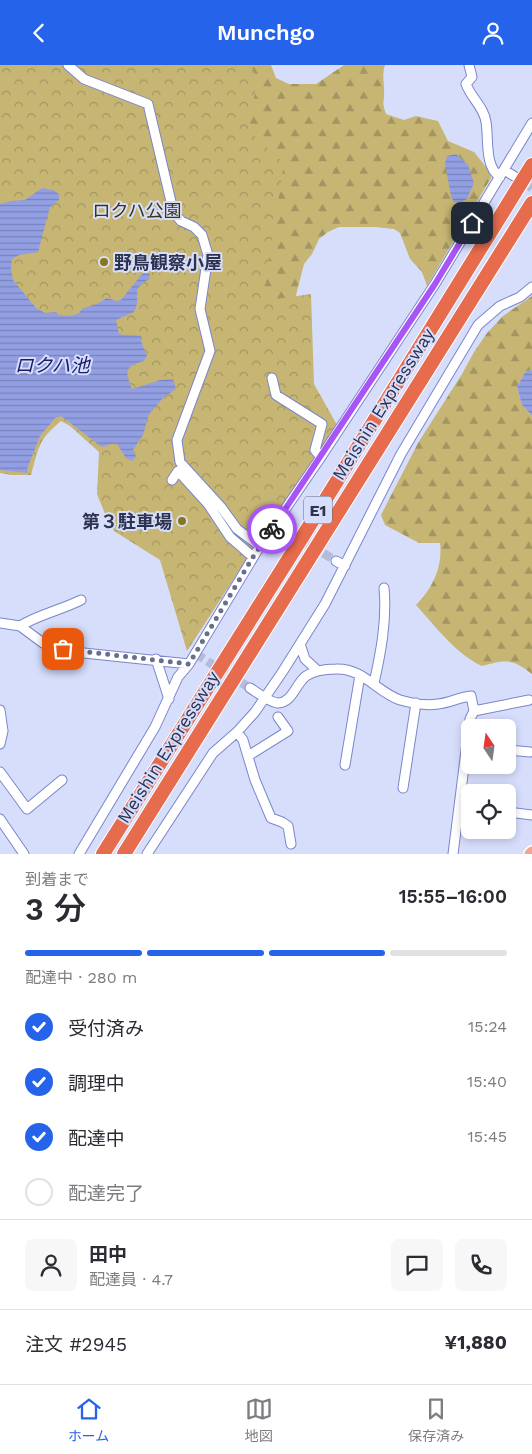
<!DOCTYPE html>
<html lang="ja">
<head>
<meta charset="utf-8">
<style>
  :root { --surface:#fff; --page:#f7f7f7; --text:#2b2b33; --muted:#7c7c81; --line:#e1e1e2; --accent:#2563eb }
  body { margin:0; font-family:"Work Sans","Noto Sans JP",sans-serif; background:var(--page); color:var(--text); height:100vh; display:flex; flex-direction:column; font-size:19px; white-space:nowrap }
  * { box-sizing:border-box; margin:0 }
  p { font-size:16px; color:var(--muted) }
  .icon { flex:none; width:28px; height:28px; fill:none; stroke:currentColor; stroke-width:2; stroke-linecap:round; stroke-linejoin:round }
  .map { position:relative; height:789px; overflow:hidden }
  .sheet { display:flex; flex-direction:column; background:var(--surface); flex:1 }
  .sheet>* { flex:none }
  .needle { width:32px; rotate:347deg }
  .controls { position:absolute; left:461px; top:654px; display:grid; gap:10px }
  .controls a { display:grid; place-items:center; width:55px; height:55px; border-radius:8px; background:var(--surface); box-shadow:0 2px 8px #0003; font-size:25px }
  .pin { position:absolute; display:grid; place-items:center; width:42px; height:42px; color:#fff; margin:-21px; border-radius:10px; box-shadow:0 2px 8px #0006 }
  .courier { position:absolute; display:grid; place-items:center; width:50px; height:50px; margin:-25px; border:4px solid #a855f7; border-radius:50%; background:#fff; color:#222; box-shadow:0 1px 6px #0007 }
  .headline em { font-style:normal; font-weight:600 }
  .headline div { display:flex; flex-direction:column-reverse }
  .headline { display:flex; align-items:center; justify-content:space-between; height:85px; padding:0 25px }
  h1 { font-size:32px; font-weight:600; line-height:38px }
  .bar { display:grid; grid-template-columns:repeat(4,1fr); gap:8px 5px; align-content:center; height:60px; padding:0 25px }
  .bar i { height:6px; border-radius:4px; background:var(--line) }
  .bar .active { background:var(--accent) }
  .bar p { grid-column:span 4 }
  .line { display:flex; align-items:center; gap:12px; padding:0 25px; border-top:1px solid var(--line) }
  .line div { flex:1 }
  .round { display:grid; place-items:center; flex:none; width:52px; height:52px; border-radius:8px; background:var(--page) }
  ol { padding:0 25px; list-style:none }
  li { display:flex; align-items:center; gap:15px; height:55px }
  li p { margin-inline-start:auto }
  li .icon { padding:5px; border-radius:50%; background:var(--accent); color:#fff; stroke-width:4 }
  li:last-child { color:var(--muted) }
  li i { width:28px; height:28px; border:2px solid var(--line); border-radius:50% }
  header { display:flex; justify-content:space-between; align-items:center; height:65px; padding:0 25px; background:var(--accent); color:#fff; font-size:22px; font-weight:600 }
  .tab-bar { display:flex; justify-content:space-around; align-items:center; height:70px; border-top:1px solid var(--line); background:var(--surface); font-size:14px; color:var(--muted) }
  .tab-bar a { display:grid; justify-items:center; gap:2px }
  .tab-bar .active { color:var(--accent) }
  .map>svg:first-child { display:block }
  .forest { fill:url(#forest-firs) }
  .park { fill:url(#park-crowns) }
  .water { fill:url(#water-rules) }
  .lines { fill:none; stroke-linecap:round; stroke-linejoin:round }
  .minor-tunnel { stroke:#b5bcd9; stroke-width:9; stroke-dasharray:9 4.5; stroke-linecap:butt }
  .minor-casing { stroke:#7a86cb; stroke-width:11 }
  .major-casing { stroke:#fff; stroke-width:14 }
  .highway-casing { stroke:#fff; stroke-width:16 }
  .minor { stroke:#fff; stroke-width:9 }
  .major { stroke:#f1a694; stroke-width:11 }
  .highway { stroke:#e76b4d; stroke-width:14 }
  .done { stroke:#686e8c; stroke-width:5; stroke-dasharray:0 9 }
  .route { stroke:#a855f7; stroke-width:6 }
  .poi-dot { fill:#8b761a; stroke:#d7defc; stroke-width:2 }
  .labels { text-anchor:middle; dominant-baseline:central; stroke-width:4; stroke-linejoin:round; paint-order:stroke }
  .shield { fill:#d7defc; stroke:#606683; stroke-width:1 }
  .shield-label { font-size:16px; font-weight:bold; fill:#2d324f }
  .park-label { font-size:18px; fill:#3d3512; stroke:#d7defc }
  .poi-label { font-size:18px; font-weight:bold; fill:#2d324f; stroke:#d7defc; text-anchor:start }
  .street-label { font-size:18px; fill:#2d324f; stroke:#d7defc }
  .water-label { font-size:19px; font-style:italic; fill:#1c1b69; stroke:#d7defc }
</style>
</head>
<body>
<header><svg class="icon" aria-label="back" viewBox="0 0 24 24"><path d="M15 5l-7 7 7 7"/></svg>Munchgo<svg class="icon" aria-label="person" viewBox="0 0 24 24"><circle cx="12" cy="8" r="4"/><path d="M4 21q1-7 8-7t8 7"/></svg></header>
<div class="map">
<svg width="532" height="789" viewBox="0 0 532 789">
  <defs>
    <pattern id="forest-firs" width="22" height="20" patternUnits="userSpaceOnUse" patternTransform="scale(1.25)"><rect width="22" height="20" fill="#c7b673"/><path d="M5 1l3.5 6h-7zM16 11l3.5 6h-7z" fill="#a29561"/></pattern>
    <pattern id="park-crowns" width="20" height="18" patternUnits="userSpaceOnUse" patternTransform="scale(1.25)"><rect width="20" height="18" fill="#c7b673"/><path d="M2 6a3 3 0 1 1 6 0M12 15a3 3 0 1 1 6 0" fill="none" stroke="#a29561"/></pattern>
    <pattern id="water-rules" width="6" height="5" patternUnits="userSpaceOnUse" patternTransform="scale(1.25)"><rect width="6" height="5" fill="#929fe3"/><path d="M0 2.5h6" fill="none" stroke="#7882ba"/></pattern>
  </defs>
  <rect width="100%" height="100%" fill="#d7defc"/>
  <path class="forest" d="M0 0 230 107 241 0H271L276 13 289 19H316L344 0H385C382 9 384 16 384 25 385 37 381 35 386 49L404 55 416 51 438 56 448 76 474 87 490 107 491 113 427 221 422 207 410 194 400 168 394 164 375 162H339L328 167 319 174 312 189 304 199 295 234 256 253Z
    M532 231V305L525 307 517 322 522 340 532 351V609C512 593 505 595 482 601 457 590 435 561 416 540 432 524 443 502 440 478H419L385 460 381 450 418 378 462 309 474 287 487 268 503 251Z"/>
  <path class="park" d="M0 0H251L257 14 249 66 284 98 263 236 311 229 314 319 337 360 276 449 187 586 160 495 114 466 107 454 97 429 99 387 70 361 61 356C38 375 39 382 31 410H12L0 408Z"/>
  <path class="water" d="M456 89 468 100 474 118 467 134 458 138 453 136 451 131 445 99 447 91Z
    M42 123 53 125 59 129V135L50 142 38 187 19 190 12 194 11 203 13 215 36 243 45 248 56 247 59 250 71 251 79 248 83 243 95 240 107 233 116 236 121 235 141 210 144 208 150 209 149 214C128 226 143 230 134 247L116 255 119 269C126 271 137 269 142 272L141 276 147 291 144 296C124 302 125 305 132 324L160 315 173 314 176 324 163 333 149 349 143 370 133 385 136 392 132 396 126 393 117 379H111L102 382 61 351 55 353 40 371 27 404 28 408 0 405V139L11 136 25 135Z
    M532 305V351L522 340 517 322 525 307Z"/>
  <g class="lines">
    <path class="minor-tunnel" d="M518 114 532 123
      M289 467 336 496
      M196 589 250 623"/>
    <defs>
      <path id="minor" d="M68 0 84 14 148 39 172 141 176 150 181 156 194 162 202 170 208 190 200 244 210 286 177 375 180 397 221 442 237 464 260 481
        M469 0 472 12 466 19C471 33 484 42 486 57 489 74 484 101 500 112
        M504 105 514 111
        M272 313 276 330 322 359 315 385 321 392
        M172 415 178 406 208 439 230 472 253 492
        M275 460 289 467
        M336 496 345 501
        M0 558 20 561 43 578 52 581 84 588 189 599 260 481 321 392 435 219 532 58
        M20 561C40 549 61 545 81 535
        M300 579 305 594 318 606
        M156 594 169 634
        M374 618C381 587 387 555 384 523
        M250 623C258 628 268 636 277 638 292 639 296 618 306 611 315 605 326 604 336 604 363 603 377 627 400 635 411 638 427 641 438 639 449 638 460 632 471 631L474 646 470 654 453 789
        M0 645 3 666 0 679
        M474 646 529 635
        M237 667 243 675 255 715 271 753 282 757 288 761 291 779
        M508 685 530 687
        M248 691 288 666 278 652
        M345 700 360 610
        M0 707 27 744 62 715
        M403 723 416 638
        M459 741 470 742
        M508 747 532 750
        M0 754 24 789
        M79 789 155 662 178 612 189 599
        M147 789 213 688 237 667 255 647 283 606 325 539 401 389 478 260 500 241 520 232 532 222"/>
      <path id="major" d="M530 789 532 787"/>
      <path id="highway" d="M103 789 303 471 532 100
        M124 789 532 138"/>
    </defs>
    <use href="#minor" class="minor-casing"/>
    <use href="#major" class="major-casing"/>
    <use href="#highway" class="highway-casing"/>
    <use href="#minor" class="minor"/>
    <use href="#major" class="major"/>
    <use href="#highway" class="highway"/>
  </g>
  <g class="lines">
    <path class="done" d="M63 584 189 599 253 492 272 464"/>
    <path class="route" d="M272 464 435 219 472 158"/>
  </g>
  <g class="poi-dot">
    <circle cx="104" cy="197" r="5"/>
    <circle cx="182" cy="456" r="5"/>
  </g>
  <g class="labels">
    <rect class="shield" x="304" y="431.5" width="28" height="27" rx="4"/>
    <g class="shield-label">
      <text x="318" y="445">E1</text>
    </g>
    <g class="park-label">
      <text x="137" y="145">ロクハ公園</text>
    </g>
    <g class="poi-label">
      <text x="114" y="197">野鳥観察小屋</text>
      <text x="172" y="456" text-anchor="end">第３駐車場</text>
    </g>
    <g class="street-label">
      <text transform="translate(383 339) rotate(-58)">Meishin Expressway</text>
      <text transform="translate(168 682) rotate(-58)">Meishin Expressway</text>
    </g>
    <g class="water-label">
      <text x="52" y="300">ロクハ池</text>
    </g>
  </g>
</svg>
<div class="controls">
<a><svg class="needle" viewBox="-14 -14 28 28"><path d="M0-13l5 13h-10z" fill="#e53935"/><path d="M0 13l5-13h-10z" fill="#7c7c81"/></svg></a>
<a><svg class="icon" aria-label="locate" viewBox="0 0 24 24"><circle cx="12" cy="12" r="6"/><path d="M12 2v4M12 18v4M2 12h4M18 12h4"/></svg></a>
</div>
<div class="pin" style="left:63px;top:584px;background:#ea580c"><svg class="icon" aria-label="bag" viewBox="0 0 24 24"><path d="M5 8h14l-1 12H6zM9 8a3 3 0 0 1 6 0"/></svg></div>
<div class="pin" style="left:472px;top:158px;background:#1f2937"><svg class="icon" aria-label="home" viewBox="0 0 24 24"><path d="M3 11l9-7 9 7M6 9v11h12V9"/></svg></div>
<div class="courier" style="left:272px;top:464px"><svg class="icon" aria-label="bike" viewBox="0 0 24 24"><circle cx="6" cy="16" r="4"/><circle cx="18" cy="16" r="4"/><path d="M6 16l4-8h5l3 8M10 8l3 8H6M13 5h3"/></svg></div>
</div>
<section class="sheet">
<div class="headline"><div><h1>3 分</h1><p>到着まで</p></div><em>15:55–16:00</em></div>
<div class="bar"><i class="active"></i><i class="active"></i><i class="active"></i><i></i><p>配達中 · 280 m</p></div>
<ol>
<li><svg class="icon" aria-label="check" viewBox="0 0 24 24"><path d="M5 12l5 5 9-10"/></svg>受付済み<p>15:24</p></li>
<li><svg class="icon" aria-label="check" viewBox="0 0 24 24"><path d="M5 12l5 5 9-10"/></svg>調理中<p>15:40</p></li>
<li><svg class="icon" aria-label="check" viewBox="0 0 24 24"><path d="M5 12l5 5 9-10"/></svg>配達中<p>15:45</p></li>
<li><i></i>配達完了</li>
</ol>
<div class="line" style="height:90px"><a class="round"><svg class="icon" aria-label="person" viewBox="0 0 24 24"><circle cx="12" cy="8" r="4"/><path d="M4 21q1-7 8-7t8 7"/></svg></a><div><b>田中</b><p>配達員 · 4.7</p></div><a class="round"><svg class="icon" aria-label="chat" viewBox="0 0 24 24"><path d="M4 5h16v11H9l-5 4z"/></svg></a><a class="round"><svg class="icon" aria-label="phone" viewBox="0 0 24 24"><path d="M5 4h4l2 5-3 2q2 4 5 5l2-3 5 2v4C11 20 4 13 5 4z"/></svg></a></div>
<div class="line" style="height:65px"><div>注文 #2945</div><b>¥1,880</b></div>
</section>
<nav class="tab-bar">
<a class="active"><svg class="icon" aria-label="home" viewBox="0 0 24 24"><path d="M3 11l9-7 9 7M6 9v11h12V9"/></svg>ホーム</a>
<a><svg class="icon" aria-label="map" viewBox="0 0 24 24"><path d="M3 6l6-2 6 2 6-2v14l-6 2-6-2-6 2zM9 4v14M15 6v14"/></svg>地図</a>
<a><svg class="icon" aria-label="saved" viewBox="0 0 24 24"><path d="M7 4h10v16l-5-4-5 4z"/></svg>保存済み</a>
</nav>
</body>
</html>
